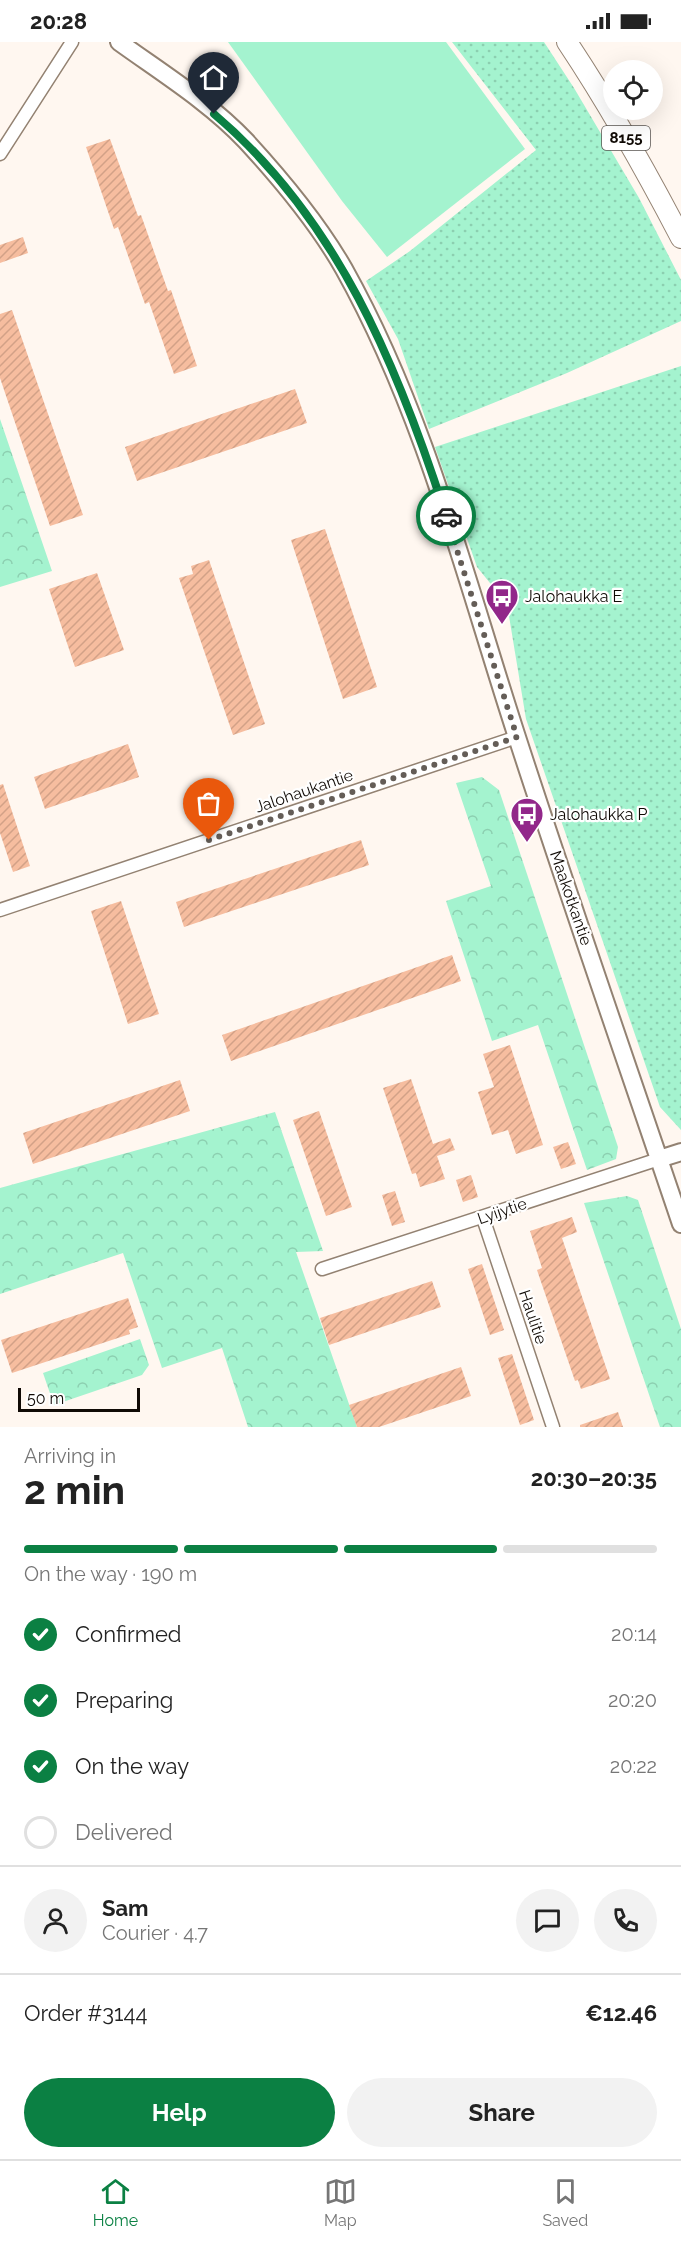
<!DOCTYPE html>
<html lang="en">
<head>
<meta charset="utf-8">
<style>
  :root { --surface:#fff; --page:#f2f2f2; --text:#222; --muted:#767676; --line:#e0e0e0; --accent:#0b8043 }
  body { margin:0; font-family:Raleway,sans-serif; background:var(--page); color:var(--text); height:100vh; display:flex; flex-direction:column; font-size:22px; white-space:nowrap }
  * { box-sizing:border-box; margin:0 }
  p { font-size:20px; color:var(--muted) }
  .icon { flex:none; width:33px; height:33px; fill:none; stroke:currentColor; stroke-width:2; stroke-linecap:round; stroke-linejoin:round }
  .map { position:relative; height:1385px; overflow:hidden }
  .side { display:flex; flex-direction:column; background:var(--surface); flex:1 }
  .side>* { flex:none }
  .tools { position:absolute; left:603px; top:18px; display:grid; gap:12px }
  .tools a { display:grid; place-items:center; width:60px; height:60px; border-radius:50%; background:var(--surface); box-shadow:0 6px 24px #0002; font-size:30px }
  .scale { position:absolute; left:18px; bottom:15px; width:122px; box-sizing:border-box; padding-left:6px; border:3px solid #100a05; border-top:0; font-size:16px; line-height:21px; white-space:nowrap; color:#100a05; -webkit-text-stroke:4px #fff; paint-order:stroke }
  .pin { position:absolute; display:grid; place-items:center; width:51px; height:51px; color:#fff; margin:-62px -26px; border-radius:50% 50% 50% 0; rotate:-45deg; box-shadow:0 0 6px #0007 }
  .pin .icon { rotate:45deg }
  .courier { position:absolute; display:grid; place-items:center; width:60px; height:60px; margin:-30px; border:4px solid #0b8043; border-radius:50%; background:#fff; color:#222; box-shadow:0 2px 8px #0007 }
  .head em { font-style:normal; font-weight:700 }
  .head div { display:flex; flex-direction:column-reverse }
  .head { display:flex; align-items:center; justify-content:space-between; height:102px; padding:0 24px }
  h1 { font-size:39px; font-weight:700; line-height:45px }
  .bar { display:grid; grid-template-columns:repeat(4,1fr); gap:9px 6px; align-content:center; height:72px; padding:0 24px }
  .bar i { height:8px; border-radius:4px; background:var(--line) }
  .bar .active { background:var(--accent) }
  .bar p { grid-column:span 4 }
  .line { display:flex; align-items:center; gap:15px; padding:0 24px; border-top:2px solid var(--line) }
  .line div { flex:1 }
  .round { display:grid; place-items:center; flex:none; width:63px; height:63px; border-radius:32px; background:var(--page) }
  ol { padding:0 24px; list-style:none }
  li { display:flex; align-items:center; gap:18px; height:66px }
  li p { margin-inline-start:auto }
  li .icon { padding:6px; border-radius:50%; background:var(--accent); color:#fff; stroke-width:4 }
  li:last-child { color:var(--muted) }
  li i { width:33px; height:33px; border:3px solid var(--line); border-radius:50% }
  .primary-button { display:flex; gap:12px; margin-top:auto; padding:12px 24px }
  .primary-button a { flex:1; height:69px; border-radius:36px; background:var(--accent); color:#fff; font-size:24px; font-weight:700; line-height:69px; text-align:center }
  .primary-button a+a { background:var(--page); color:var(--text) }
  .status { display:flex; justify-content:space-between; align-items:center; height:42px; padding:0 30px; background:var(--surface); direction:ltr }
  .status svg { height:16px; fill:currentColor }
  .tabs { display:flex; justify-content:space-around; align-items:center; height:84px; border-top:2px solid var(--line); background:var(--surface); font-size:16px; color:var(--muted) }
  .tabs a { display:grid; justify-items:center; gap:3px }
  .tabs .active { color:var(--accent) }
  .map>svg:first-child { display:block }
  .grass { fill:url(#grass-dots) }
  .forest { fill:url(#forest-crowns) }
  .garden { fill:#a4f3cf }
  .building { fill:url(#building-hatch) }
  .lines { fill:none; stroke-linecap:round; stroke-linejoin:round }
  .minor-casing { stroke:#938272; stroke-width:15 }
  .tertiary-casing { stroke:#938272; stroke-width:20 }
  .primary-casing { stroke:#938272; stroke-width:22 }
  .minor { stroke:#fff; stroke-width:12 }
  .tertiary { stroke:#fff; stroke-width:16 }
  .primary { stroke:#fff; stroke-width:20 }
  .done { stroke:#645d57; stroke-width:6; stroke-dasharray:0 10.8 }
  .route { stroke:#0b8043; stroke-width:8 }
  .labels { text-anchor:middle; dominant-baseline:central; stroke-width:4.5; stroke-linejoin:round; paint-order:stroke }
  .shield { fill:#fff; stroke:#585450; stroke-width:1.5 }
  .shield-label { font-size:15px; font-weight:bold; fill:#100a05 }
  .poi-label { font-size:16px; fill:#100a05; stroke:#fff; text-anchor:start }
  .street-label { font-size:16px; fill:#100a05; stroke:#fff }
</style>
</head>
<body>
<div class="status"><b>20:28</b><svg viewBox="0 0 49 12"><path d="M0 12V9h3v3zM5 12V6h3v6zM10 12V3h3v9zM15 12V0h3v12zM26 1h20v11H26zM47 4h2v5h-2z"/></svg></div>
<div class="map">
<svg width="681" height="1385" viewBox="0 0 681 1385">
  <defs>
    <pattern id="grass-dots" width="8" height="8" patternUnits="userSpaceOnUse" patternTransform="scale(1.5)"><rect width="8" height="8" fill="#a4f3cf"/><path d="M2 2h.1M6 6h.1" fill="none" stroke="#8ccfb0" stroke-width="1.8" stroke-linecap="round"/></pattern>
    <pattern id="forest-crowns" width="20" height="18" patternUnits="userSpaceOnUse" patternTransform="scale(1.5)"><rect width="20" height="18" fill="#a4f3cf"/><path d="M2 6a3 3 0 1 1 6 0M12 15a3 3 0 1 1 6 0" fill="none" stroke="#8ccfb0"/></pattern>
    <pattern id="building-hatch" width="6" height="6" patternUnits="userSpaceOnUse" patternTransform="scale(1.5)"><rect width="6" height="6" fill="#f6bd9f"/><path d="M-1 1l2-2M0 6l6-6M5 7l2-2" fill="none" stroke="#d2a187"/></pattern>
  </defs>
  <rect width="100%" height="100%" fill="#fff7f0"/>
  <path class="grass" d="M452 0H544L574 46 639 156 681 238V279L567 331 429 387 398 297 366 239 410 209 536 108Z
    M681 324V1088L660 1065 526 677 507 562 477 525 435 405Z"/>
  <path class="forest" d="M0 377 52 529 0 545Z
    M482 735 499 748 618 1105 616 1117 587 1128 538 983 492 999 446 859 491 844 456 741Z
    M275 1070 323 1209 296 1210 357 1385H248L222 1306 162 1326 123 1211 0 1252V1146Z
    M627 1154 638 1158 681 1287V1385H660L584 1161Z
    M140 1297 149 1323 142 1333 54 1363 43 1331Z"/>
  <path class="garden" d="M228 0H446L525 107 387 215 342 159Z"/>
  <path class="building" d="M110 97 138 174 141 173 168 249 171 248 197 324 174 332 149 260 145 262 118 185 114 187 86 105Z
    M23 195 28 211 0 221V203Z
    M12 268 83 473 50 484 0 336V272Z
    M295 347 307 381 137 439 125 405Z
    M325 487 377 645 343 657 291 498Z
    M209 518 265 682 233 693 179 536 193 532 191 524Z
    M97 531 124 608 75 625 49 547Z
    M128 702 139 735 45 767 34 735Z
    M3 742 30 824 13 830 0 791V743Z
    M361 798 369 823 184 885 176 860Z
    M121 859 159 972 128 982 91 869Z
    M452 913 461 939 231 1019 222 993Z
    M510 1003 543 1103 516 1112 508 1088 492 1093 478 1050 494 1045 483 1012Z
    M411 1037 433 1102 450 1096 455 1108 437 1114 445 1137 420 1145 416 1131 412 1132 383 1046Z
    M180 1038 190 1069 33 1122 23 1091Z
    M319 1069 352 1165 326 1174 293 1078Z
    M568 1100 576 1122 561 1127 553 1105Z
    M471 1133 478 1155 463 1160 456 1138Z
    M395 1149 405 1180 392 1184 382 1153Z
    M572 1175 577 1190 562 1196 610 1337 581 1347 578 1338 575 1339 539 1234 537 1228 542 1226 530 1189Z
    M482 1222 504 1288 490 1293 468 1227Z
    M432 1239 441 1265 329 1303 320 1276Z
    M128 1256 138 1285 129 1288 130 1292 12 1331 1 1298Z
    M512 1312 534 1378 520 1383 498 1316Z
    M461 1325 471 1354 379 1385H357L349 1363Z
    M618 1370 623 1385H580V1383Z"/>
  <g class="lines">
    <defs>
      <path id="minor" d="M0 112 72 0
        M0 868 517 695
        M483 1176 553 1385
        M322 1227 659 1117"/>
      <path id="tertiary" d="M119 0C162 31 209 60 246 99 280 136 319 183 344 227 425 372 465 535 516 692 569 856 626 1019 681 1182
        M659 1117 681 1110"/>
      <path id="primary" d="M567 0C609 63 646 129 681 196"/>
    </defs>
    <use href="#minor" class="minor-casing"/>
    <use href="#tertiary" class="tertiary-casing"/>
    <use href="#primary" class="primary-casing"/>
    <use href="#minor" class="minor"/>
    <use href="#tertiary" class="tertiary"/>
    <use href="#primary" class="primary"/>
  </g>
  <g class="lines">
    <path class="done" d="M209 798 517 695 446 474"/>
    <path class="route" d="M214 72C337 176 398 324 446 474"/>
  </g>
  <defs>
    <symbol id="bus-pin" viewBox="-11 -11 22 30"><path d="M0 17L-7.5 6A9.5 9.5 0 1 1 7.5 6Z" fill="#92278a" stroke="#fff"/><path d="M-5-6H5V4H4V6H2V4H-2V6H-4V4H-5ZM-3.5-4V0h7V-4ZM-3.5 1.2v1.5H-2V1.2ZM2 1.2v1.5H3.5V1.2Z" fill="#fff"/></symbol>
  </defs>
  <g fill-rule="evenodd">
    <use href="#bus-pin" x="483" y="535" width="38" height="52"/>
    <use href="#bus-pin" x="508" y="753" width="38" height="52"/>
  </g>
  <g class="labels">
    <rect class="shield" x="602" y="84" width="48" height="24" rx="4.5"/>
    <g class="shield-label">
      <text x="626" y="96">8155</text>
    </g>
    <g class="poi-label">
      <text x="525" y="554">Jalohaukka E</text>
      <text x="550" y="772">Jalohaukka P</text>
    </g>
    <g class="street-label">
      <text transform="translate(304 749) rotate(-19)">Jalohaukantie</text>
      <text transform="translate(571 856) rotate(71)">Maakotkantie</text>
      <text transform="translate(502 1169) rotate(-19)">Lyijytie</text>
      <text transform="translate(533 1275) rotate(71)">Haulitie</text>
    </g>
  </g>
</svg>
<div class="tools">
<a><svg class="icon" aria-label="locate" viewBox="0 0 24 24"><circle cx="12" cy="12" r="6"/><path d="M12 2v4M12 18v4M2 12h4M18 12h4"/></svg></a>
</div>
<div class="scale">50 m</div>
<div class="pin" style="left:209px;top:798px;background:#ea580c"><svg class="icon" aria-label="bag" viewBox="0 0 24 24"><path d="M5 8h14l-1 12H6zM9 8a3 3 0 0 1 6 0"/></svg></div>
<div class="pin" style="left:214px;top:72px;background:#1f2937"><svg class="icon" aria-label="home" viewBox="0 0 24 24"><path d="M3 11l9-7 9 7M6 9v11h12V9"/></svg></div>
<div class="courier" style="left:446px;top:474px"><svg class="icon" aria-label="car" viewBox="0 0 24 24"><path d="M5 17H2v-5l4-1 3-4h7l3 4 3 1v5h-3M9 17h6M6 11h13"/><circle cx="7" cy="17" r="2"/><circle cx="17" cy="17" r="2"/></svg></div>
</div>
<section class="side">
<div class="head"><div><h1>2 min</h1><p>Arriving in</p></div><em>20:30–20:35</em></div>
<div class="bar"><i class="active"></i><i class="active"></i><i class="active"></i><i></i><p>On the way · 190 m</p></div>
<ol>
<li><svg class="icon" aria-label="check" viewBox="0 0 24 24"><path d="M5 12l5 5 9-10"/></svg>Confirmed<p>20:14</p></li>
<li><svg class="icon" aria-label="check" viewBox="0 0 24 24"><path d="M5 12l5 5 9-10"/></svg>Preparing<p>20:20</p></li>
<li><svg class="icon" aria-label="check" viewBox="0 0 24 24"><path d="M5 12l5 5 9-10"/></svg>On the way<p>20:22</p></li>
<li><i></i>Delivered</li>
</ol>
<div class="line" style="height:108px"><a class="round"><svg class="icon" aria-label="person" viewBox="0 0 24 24"><circle cx="12" cy="8" r="4"/><path d="M4 21q1-7 8-7t8 7"/></svg></a><div><b>Sam</b><p>Courier · 4.7</p></div><a class="round"><svg class="icon" aria-label="chat" viewBox="0 0 24 24"><path d="M4 5h16v11H9l-5 4z"/></svg></a><a class="round"><svg class="icon" aria-label="phone" viewBox="0 0 24 24"><path d="M5 4h4l2 5-3 2q2 4 5 5l2-3 5 2v4C11 20 4 13 5 4z"/></svg></a></div>
<div class="line" style="height:78px"><div>Order #3144</div><b>€12.46</b></div>
<div class="primary-button"><a>Help</a><a>Share</a></div>
</section>
<nav class="tabs">
<a class="active"><svg class="icon" aria-label="home" viewBox="0 0 24 24"><path d="M3 11l9-7 9 7M6 9v11h12V9"/></svg>Home</a>
<a><svg class="icon" aria-label="map" viewBox="0 0 24 24"><path d="M3 6l6-2 6 2 6-2v14l-6 2-6-2-6 2zM9 4v14M15 6v14"/></svg>Map</a>
<a><svg class="icon" aria-label="saved" viewBox="0 0 24 24"><path d="M7 4h10v16l-5-4-5 4z"/></svg>Saved</a>
</nav>
</body>
</html>
